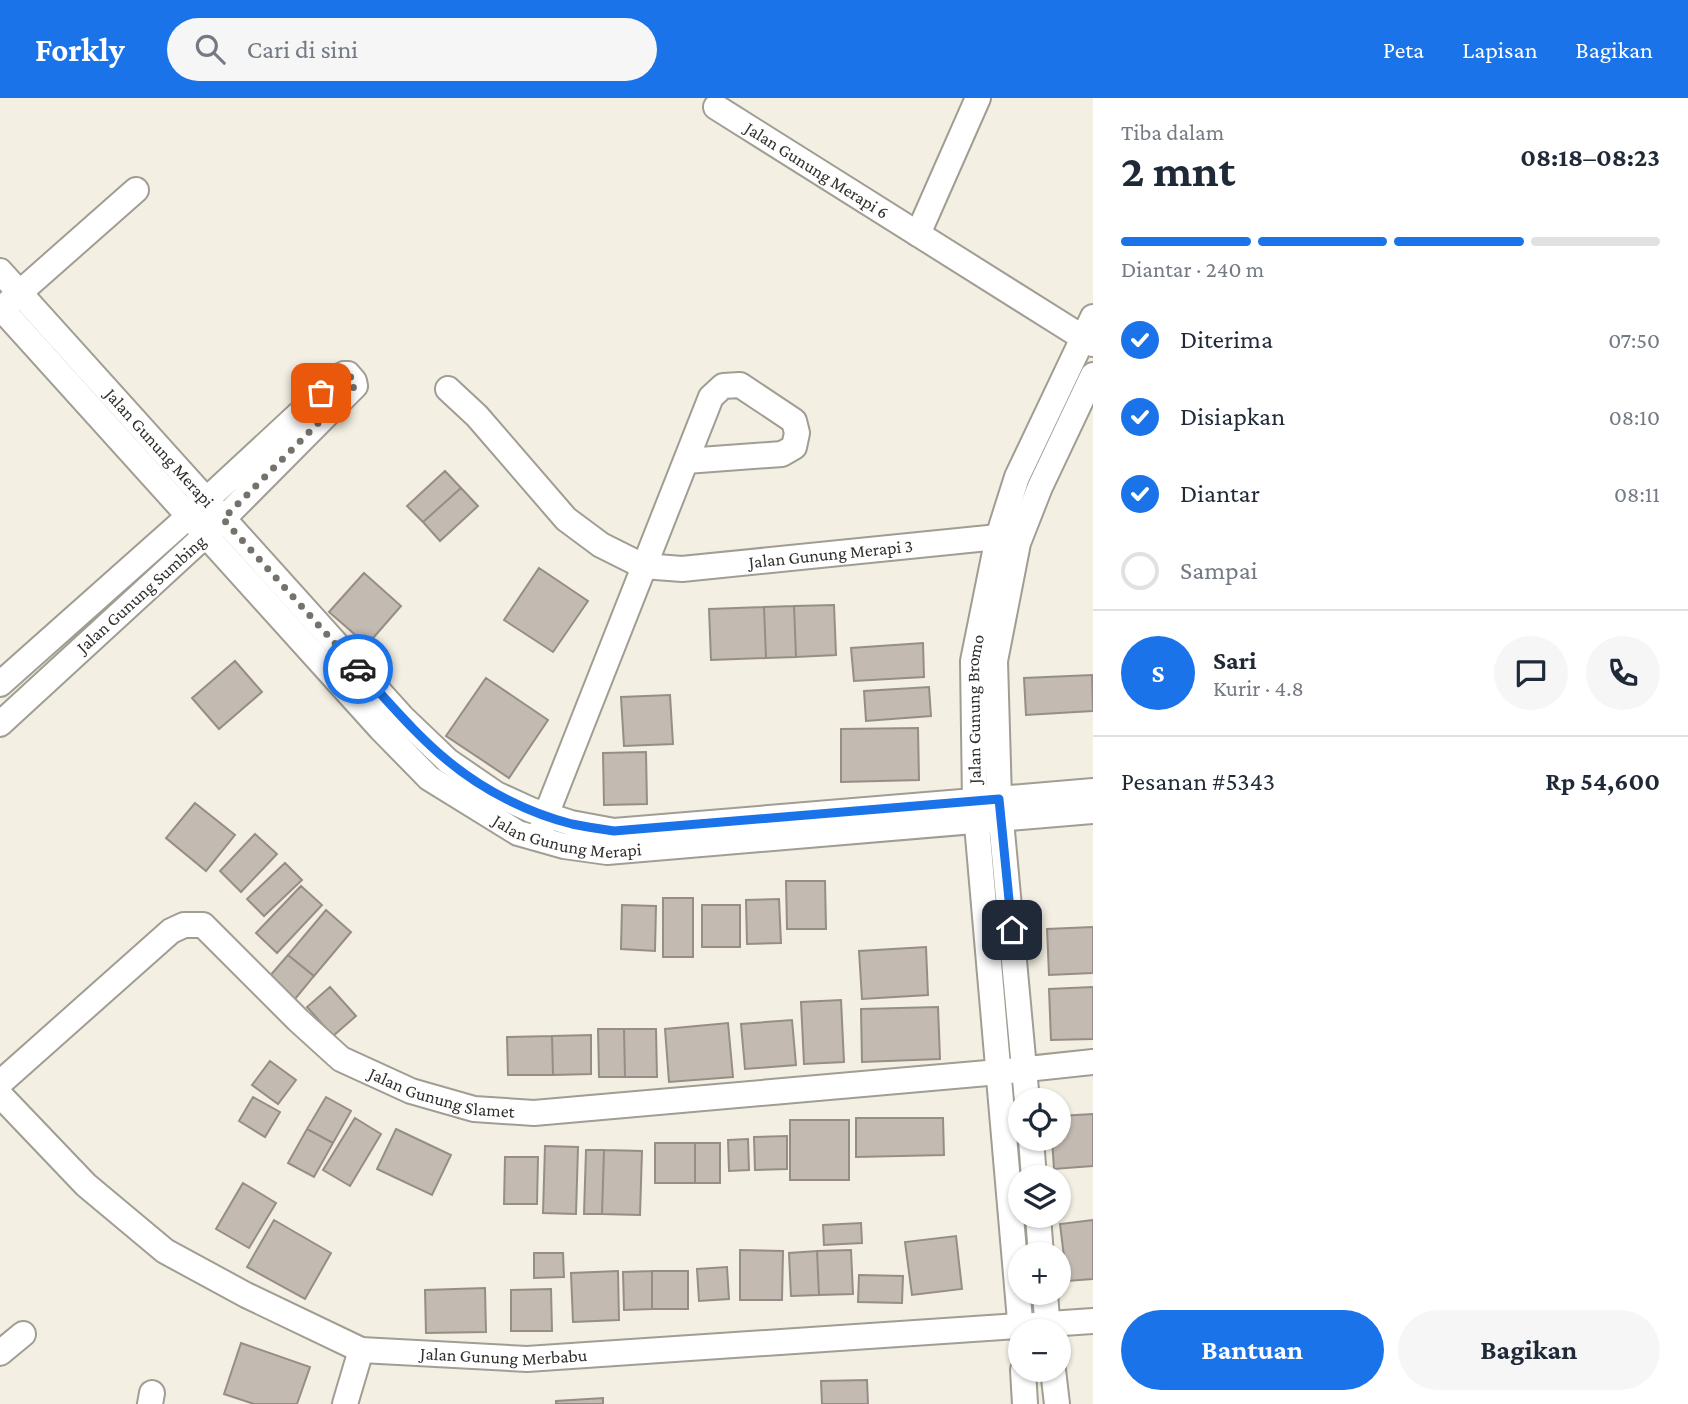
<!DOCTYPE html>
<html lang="id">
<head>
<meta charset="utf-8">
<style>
  :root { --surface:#fff; --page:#f6f6f7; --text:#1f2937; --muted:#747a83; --line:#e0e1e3; --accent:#1a73e8 }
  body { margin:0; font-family:"Crimson Pro",serif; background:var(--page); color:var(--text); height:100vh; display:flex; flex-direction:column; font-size:26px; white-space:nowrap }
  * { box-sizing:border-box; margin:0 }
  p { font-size:23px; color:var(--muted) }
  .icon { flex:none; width:38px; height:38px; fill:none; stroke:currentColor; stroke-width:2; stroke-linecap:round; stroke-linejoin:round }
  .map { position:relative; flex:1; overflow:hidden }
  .side { display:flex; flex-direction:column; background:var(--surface); width:595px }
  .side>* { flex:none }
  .controls { position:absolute; left:1008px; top:990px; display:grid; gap:14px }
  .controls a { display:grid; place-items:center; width:63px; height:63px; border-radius:50%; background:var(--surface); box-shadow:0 2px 5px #0004; font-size:35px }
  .pin { position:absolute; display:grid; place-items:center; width:60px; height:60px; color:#fff; margin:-30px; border-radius:14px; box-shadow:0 4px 10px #0006 }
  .courier { position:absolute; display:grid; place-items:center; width:70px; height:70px; margin:-35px; border:5px solid #1a73e8; border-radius:50%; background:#fff; color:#222; box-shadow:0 2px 9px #0007 }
  .summary em { font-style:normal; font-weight:700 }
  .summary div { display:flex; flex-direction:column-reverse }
  .summary { display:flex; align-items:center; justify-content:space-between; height:119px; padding:0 28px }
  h1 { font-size:46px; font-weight:700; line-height:52px }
  .bar { display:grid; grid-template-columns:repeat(4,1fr); gap:10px 7px; align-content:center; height:84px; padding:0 28px }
  .bar i { height:9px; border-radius:5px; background:var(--line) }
  .bar .on { background:var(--accent) }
  .bar p { grid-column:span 4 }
  .line { display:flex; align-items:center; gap:18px; padding:0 28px; border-top:2px solid var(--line) }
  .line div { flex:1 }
  .round { display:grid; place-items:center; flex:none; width:74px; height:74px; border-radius:37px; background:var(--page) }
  ol { padding:0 28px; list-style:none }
  li { display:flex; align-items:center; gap:21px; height:77px }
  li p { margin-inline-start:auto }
  li .icon { padding:7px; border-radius:50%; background:var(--accent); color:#fff; stroke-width:4 }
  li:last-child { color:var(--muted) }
  li i { width:38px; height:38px; border:4px solid var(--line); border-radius:50% }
  .primary-button { display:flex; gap:14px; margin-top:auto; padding:14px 28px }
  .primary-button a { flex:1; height:80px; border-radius:42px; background:var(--accent); color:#fff; font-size:28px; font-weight:700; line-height:80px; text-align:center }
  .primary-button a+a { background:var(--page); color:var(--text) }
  header { display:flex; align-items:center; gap:42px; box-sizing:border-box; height:98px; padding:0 35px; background:var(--accent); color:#fff }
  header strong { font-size:33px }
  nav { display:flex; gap:38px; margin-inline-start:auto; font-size:24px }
  .search { width:490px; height:63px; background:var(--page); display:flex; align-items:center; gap:18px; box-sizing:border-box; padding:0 24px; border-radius:38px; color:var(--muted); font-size:26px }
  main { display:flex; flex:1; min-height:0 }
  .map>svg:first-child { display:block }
  .building { fill:#c3bab2; stroke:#968e86; stroke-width:2 }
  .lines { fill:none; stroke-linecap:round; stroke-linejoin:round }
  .street-casing { stroke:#a19d93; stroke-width:28 }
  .street { stroke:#fff; stroke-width:24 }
  .done { stroke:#74726b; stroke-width:7; stroke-dasharray:0 12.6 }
  .route { stroke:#1a73e8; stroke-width:9 }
  .labels { text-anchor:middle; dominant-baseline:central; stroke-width:5; stroke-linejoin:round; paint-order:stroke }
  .street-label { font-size:18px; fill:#302f2b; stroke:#fff }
</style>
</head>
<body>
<header>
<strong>Forkly</strong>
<div class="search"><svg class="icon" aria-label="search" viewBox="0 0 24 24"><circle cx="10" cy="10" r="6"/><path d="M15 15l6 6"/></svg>Cari di sini</div>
<nav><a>Peta</a><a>Lapisan</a><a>Bagikan</a></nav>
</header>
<main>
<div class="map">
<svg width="1093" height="1306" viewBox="0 0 1093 1306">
  <rect width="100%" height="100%" fill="#f3efe3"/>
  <path class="building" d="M445 373 461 390 423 424 407 408Z
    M461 390 478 408 440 443 423 424Z
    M539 470 588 503 553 554 504 522Z
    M364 475 401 508 367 547 329 514Z
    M834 507 836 557 796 559 794 508Z
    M794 508 796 559 766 560 764 509Z
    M764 509 766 560 711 562 709 511Z
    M923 545 924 579 854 583 851 550Z
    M235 563 262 594 219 631 192 600Z
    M1092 577 1093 613 1026 617 1024 580Z
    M486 580 548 622 509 680 446 638Z
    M929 589 931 618 866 623 864 593Z
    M670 597 673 646 624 648 621 599Z
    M918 630 919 682 841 684V631Z
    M646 654 647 706 604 707 603 655Z
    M195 705 235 737 206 773 166 740Z
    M255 736 277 756 241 794 220 773Z
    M285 765 302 782 264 818 247 801Z
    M786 783H825L826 831H787Z
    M301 788 322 807 277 855 256 835Z
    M663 800H693V859H663Z
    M779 801 781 845 747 846 746 802Z
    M622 807 656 808 655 853 621 851Z
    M702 807H740V849H702Z
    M326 812 351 834 314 878 288 857Z
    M1093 829V875L1049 877 1047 831Z
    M926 849 928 897 862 901 859 853Z
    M288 857 314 878 295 901 269 879Z
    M330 889 356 918 333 938 307 909Z
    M1093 889V941L1051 942 1049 891Z
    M841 902 844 964 804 966 801 904Z
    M938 909 940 961 862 964 861 911Z
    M792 922 796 967 745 971 741 926Z
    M728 925 733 979 669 984 665 931Z
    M598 931H624L625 979H599Z
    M624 931H656L657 979H625Z
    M591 937V976L553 977 552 938Z
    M552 938 553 977H508L507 939Z
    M270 963 296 982 278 1006 252 987Z
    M253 999 280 1014 265 1039 239 1023Z
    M326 999 351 1013 333 1045 307 1031Z
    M1093 1016V1068L1054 1071 1052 1041H1059V1018Z
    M355 1020 381 1036 350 1088 323 1072Z
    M856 1020H943L944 1057 856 1059Z
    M790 1022H849V1082H790Z
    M307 1031 333 1045 314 1079 288 1065Z
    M396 1031 451 1057 432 1097 377 1071Z
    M787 1038V1071L755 1072 754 1039Z
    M748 1041 749 1072 729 1073 728 1042Z
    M655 1045H695V1085H655Z
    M695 1045H720V1085H695Z
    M545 1048 578 1049 576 1116 543 1115Z
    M586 1052H604L602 1116H584Z
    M604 1052 642 1053 640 1117 602 1116Z
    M505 1059H538L537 1106H504Z
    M243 1085 276 1105 249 1150 216 1131Z
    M274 1122 331 1155 305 1201 247 1169Z
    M1093 1122V1181L1067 1183 1060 1126Z
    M861 1125 862 1145 824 1147 823 1127Z
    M956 1138 962 1191 912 1197 905 1144Z
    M740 1152 783 1153 782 1202H740Z
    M851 1152 853 1196 819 1197 817 1153Z
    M817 1153 819 1197 791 1198 789 1155Z
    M534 1155H563L564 1179 534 1180Z
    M727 1169 729 1201 699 1203 697 1171Z
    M618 1173 619 1222 573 1224 571 1175Z
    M652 1173H688V1211H652Z
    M652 1173V1211L624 1212 623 1174Z
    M859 1177 903 1178 902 1205 858 1204Z
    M485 1190 486 1234 426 1235 425 1192Z
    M551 1191 552 1233H511V1192Z
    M241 1245 310 1269 297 1306H254L224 1296Z
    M867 1282 868 1306H822L821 1283Z
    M603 1300V1306H556V1303Z"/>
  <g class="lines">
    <defs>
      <g id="street">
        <path id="s1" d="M716 9 1093 246"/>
        <path d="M918 136 978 0"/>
        <path id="s2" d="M0 173 403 620 448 663 496 696 531 712 571 725 614 733 1093 693"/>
        <path d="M8 205 136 92"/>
        <path id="s3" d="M0 209 381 631 429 680 518 735 564 748 607 754 1093 713"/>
        <path id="s4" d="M448 291 477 318 566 421 601 447 643 468 682 471 998 439 1010 443"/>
        <path d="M0 586 189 418 340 278 344 276H348L354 283 355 288 223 421 0 626"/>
        <path d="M542 730 546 717 711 299 723 288 740 287 794 323 797 335 794 349 782 356 686 363"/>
        <path id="s5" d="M0 985 171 833 184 827H203L298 922 341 961 411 993 474 1011 534 1015 999 974 1093 964"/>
        <path id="s6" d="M0 997 86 1087 165 1153 246 1197 361 1252 527 1261 1093 1223"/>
        <path d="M1027 1003 999 701 995 563 1018 445 1040 389 1093 277"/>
        <path d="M1031 1041 1034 1080"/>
        <path d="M1038 1118 1041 1157"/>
        <path d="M1045 1195 1048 1234"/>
        <path id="s7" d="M1021 1234 975 703 973 563 998 439 1017 379 1093 219"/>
        <path d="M0 1255 23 1236"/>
        <path d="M1023 1272 1025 1306"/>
        <path d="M1053 1272 1057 1306"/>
        <path d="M150 1306 152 1295"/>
        <path d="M345 1306 361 1252"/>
      </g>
    </defs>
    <use href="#street" class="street-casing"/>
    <use href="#street" class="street"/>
  </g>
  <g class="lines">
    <path class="done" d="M321 295 344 276H348L354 283 355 288 223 421 358 571"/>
    <path class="route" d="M358 571C387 602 415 636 448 663 483 692 528 715 572 726 586 729 600 731 614 733L999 701 1012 832"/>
  </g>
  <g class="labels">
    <g class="street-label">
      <text stroke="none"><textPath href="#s1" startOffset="119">Jalan Gunung Merapi 6</textPath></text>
      <text stroke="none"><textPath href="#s2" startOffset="238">Jalan Gunung Merapi</textPath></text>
      <text stroke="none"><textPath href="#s4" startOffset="455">Jalan Gunung Merapi 3</textPath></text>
      <text transform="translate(141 496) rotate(-42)">Jalan Gunung Sumbing</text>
      <text stroke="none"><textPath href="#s7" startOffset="625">Jalan Gunung Bromo</textPath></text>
      <text stroke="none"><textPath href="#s3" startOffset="791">Jalan Gunung Merapi</textPath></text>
      <text stroke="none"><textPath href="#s5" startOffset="562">Jalan Gunung Slamet</textPath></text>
      <text stroke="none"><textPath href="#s6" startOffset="590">Jalan Gunung Merbabu</textPath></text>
    </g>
  </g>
</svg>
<div class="controls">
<a><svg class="icon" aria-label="locate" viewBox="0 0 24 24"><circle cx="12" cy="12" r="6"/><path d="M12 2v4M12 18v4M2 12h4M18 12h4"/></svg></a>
<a><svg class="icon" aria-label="layers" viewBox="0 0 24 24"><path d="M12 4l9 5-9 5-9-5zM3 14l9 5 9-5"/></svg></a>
<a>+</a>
<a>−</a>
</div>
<div class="pin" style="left:321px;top:295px;background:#ea580c"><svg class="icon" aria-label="bag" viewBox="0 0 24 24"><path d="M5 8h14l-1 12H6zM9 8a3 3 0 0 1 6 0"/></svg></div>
<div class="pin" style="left:1012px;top:832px;background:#1f2937"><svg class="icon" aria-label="home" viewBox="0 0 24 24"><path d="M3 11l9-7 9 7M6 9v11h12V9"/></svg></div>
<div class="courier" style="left:358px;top:571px"><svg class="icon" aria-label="car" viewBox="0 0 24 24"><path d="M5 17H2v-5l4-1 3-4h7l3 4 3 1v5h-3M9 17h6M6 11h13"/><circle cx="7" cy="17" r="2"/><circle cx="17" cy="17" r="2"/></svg></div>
</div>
<section class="side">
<div class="summary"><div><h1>2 mnt</h1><p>Tiba dalam</p></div><em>08:18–08:23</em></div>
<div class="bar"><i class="on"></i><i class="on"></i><i class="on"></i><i></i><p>Diantar · 240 m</p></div>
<ol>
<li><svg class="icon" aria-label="check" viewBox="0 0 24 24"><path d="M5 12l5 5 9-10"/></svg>Diterima<p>07:50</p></li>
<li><svg class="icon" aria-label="check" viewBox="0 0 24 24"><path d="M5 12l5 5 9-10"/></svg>Disiapkan<p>08:10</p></li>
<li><svg class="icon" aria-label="check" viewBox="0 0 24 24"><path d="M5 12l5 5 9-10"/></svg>Diantar<p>08:11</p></li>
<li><i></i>Sampai</li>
</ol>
<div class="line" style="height:126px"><b class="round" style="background:var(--accent);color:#fff">S</b><div><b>Sari</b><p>Kurir · 4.8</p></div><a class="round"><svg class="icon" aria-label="chat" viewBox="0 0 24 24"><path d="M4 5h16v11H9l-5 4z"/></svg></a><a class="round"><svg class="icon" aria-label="phone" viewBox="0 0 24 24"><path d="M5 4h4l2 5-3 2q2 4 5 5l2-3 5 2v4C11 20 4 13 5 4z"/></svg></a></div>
<div class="line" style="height:91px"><div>Pesanan #5343</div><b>Rp 54,600</b></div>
<div class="primary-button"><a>Bantuan</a><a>Bagikan</a></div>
</section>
</main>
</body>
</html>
